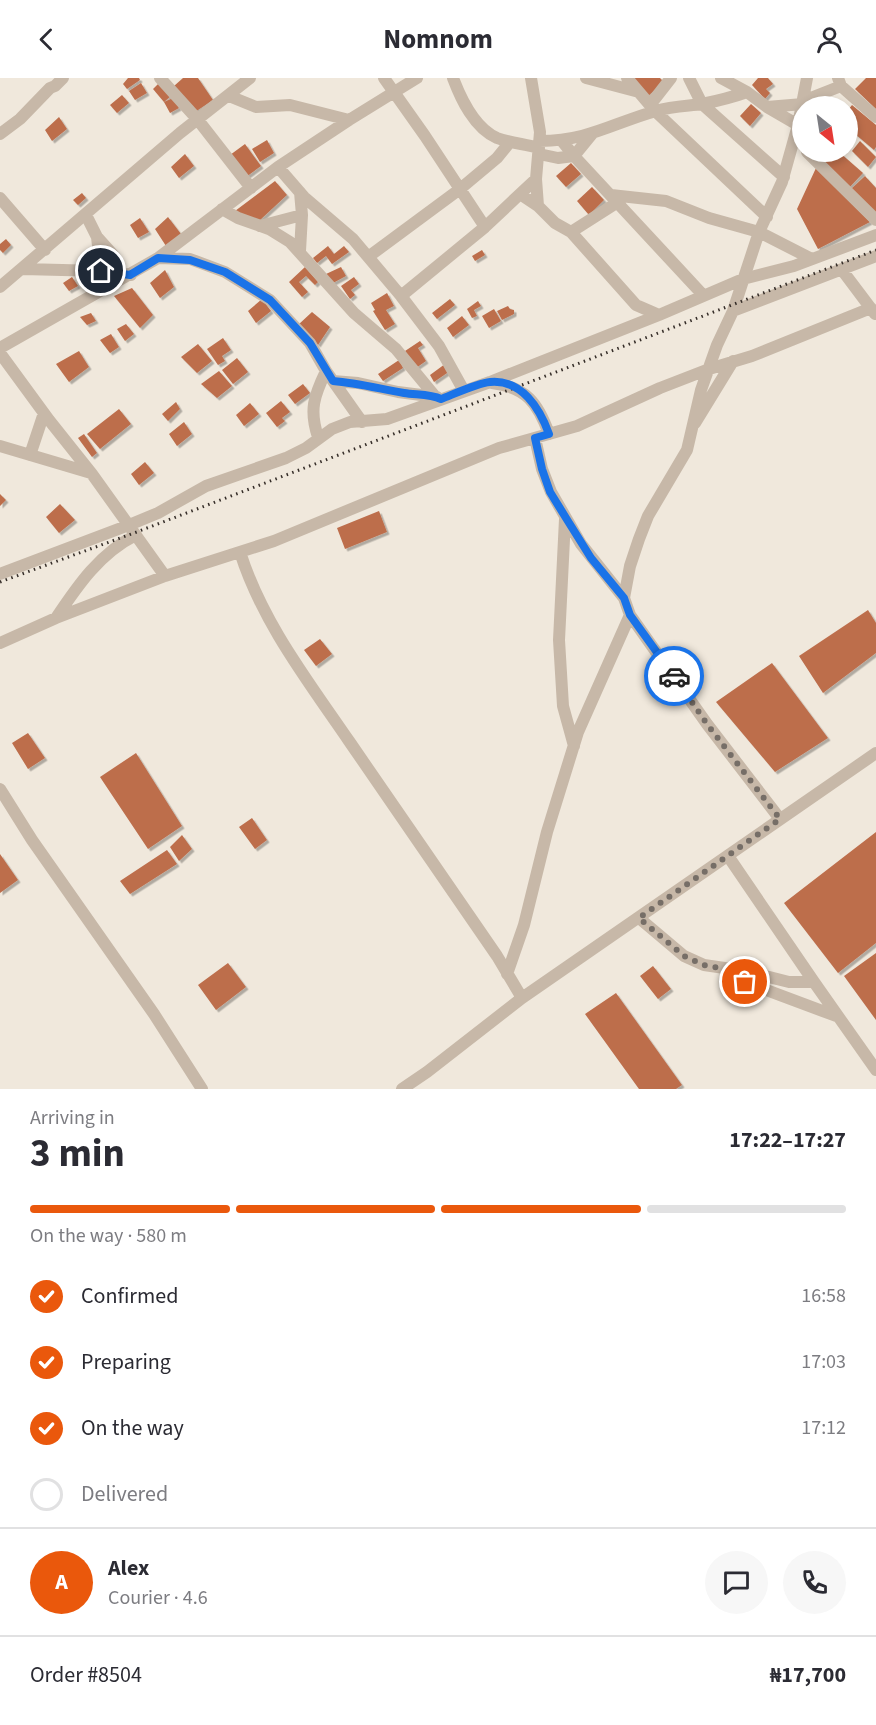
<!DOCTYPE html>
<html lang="en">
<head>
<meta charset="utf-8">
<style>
  :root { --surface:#fff; --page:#f7f7f7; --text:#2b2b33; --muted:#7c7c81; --line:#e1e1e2; --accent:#ea580c }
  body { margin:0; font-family:"Source Sans 3",sans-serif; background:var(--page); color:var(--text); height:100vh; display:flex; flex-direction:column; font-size:22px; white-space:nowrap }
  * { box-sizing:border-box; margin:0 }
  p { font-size:20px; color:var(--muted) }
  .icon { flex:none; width:33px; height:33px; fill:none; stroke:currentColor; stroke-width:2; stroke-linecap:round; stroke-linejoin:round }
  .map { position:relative; height:1011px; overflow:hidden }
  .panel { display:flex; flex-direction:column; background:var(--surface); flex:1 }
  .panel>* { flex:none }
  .needle { width:39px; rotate:150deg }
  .buttons { position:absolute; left:792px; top:18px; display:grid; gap:12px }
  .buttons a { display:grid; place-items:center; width:66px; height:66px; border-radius:50%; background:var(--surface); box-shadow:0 3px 9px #0003; font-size:30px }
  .pin { position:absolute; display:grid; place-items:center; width:51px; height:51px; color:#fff; margin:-26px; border:3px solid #fff; border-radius:50%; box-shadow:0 2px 6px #0007 }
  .courier { position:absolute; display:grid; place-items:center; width:60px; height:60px; margin:-30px; border:4px solid #1a73e8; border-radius:50%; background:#fff; color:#222; box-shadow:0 2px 8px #0007 }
  .head em { font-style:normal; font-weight:700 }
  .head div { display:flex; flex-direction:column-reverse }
  .head { display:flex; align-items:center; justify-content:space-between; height:102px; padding:0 30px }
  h1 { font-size:39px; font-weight:700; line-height:45px }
  .bar { display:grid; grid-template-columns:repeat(4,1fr); gap:9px 6px; align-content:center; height:72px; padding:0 30px }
  .bar i { height:8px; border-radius:4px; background:var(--line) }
  .bar .current { background:var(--accent) }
  .bar p { grid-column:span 4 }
  .line { display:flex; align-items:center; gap:15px; padding:0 30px; border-top:2px solid var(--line) }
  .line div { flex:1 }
  .round { display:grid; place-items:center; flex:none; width:63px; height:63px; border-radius:32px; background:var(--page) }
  ol { padding:0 30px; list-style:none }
  li { display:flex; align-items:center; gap:18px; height:66px }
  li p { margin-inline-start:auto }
  li .icon { padding:6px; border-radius:50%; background:var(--accent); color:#fff; stroke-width:4 }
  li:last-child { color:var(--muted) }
  li i { width:33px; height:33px; border:3px solid var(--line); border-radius:50% }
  header { display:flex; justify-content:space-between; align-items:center; height:78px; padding:0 30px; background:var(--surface); font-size:27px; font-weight:700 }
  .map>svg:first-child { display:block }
  .building { fill:#bd6e4c; filter:url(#shadow) }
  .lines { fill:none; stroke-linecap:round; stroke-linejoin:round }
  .minor { stroke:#c7b8a8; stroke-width:12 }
  .rail { stroke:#352d28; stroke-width:3; stroke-dasharray:1.5 4.5; stroke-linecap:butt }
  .done { stroke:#766e67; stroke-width:6; stroke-dasharray:0 10.8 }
  .route { stroke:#1a73e8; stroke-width:8 }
</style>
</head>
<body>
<header><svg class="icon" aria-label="back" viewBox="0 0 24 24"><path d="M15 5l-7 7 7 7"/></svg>Nomnom<svg class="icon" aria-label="person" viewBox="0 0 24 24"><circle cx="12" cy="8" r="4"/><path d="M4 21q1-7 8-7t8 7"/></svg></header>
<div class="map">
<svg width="876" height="1011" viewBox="0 0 876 1011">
  <defs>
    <filter id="shadow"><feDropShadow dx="2.5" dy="2.5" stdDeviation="0" flood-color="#0004"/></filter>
  </defs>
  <rect width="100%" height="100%" fill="#f0e8dc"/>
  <path class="building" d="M128 0H139L140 2 127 11 123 6Z
    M183 0H198L213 22 195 34 174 8Z
    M631 0H660L664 4 647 19Z
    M758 0H768L773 6 766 11 770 15 765 21 752 7Z
    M866 0H876V31L855 11Z
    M160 4 171 18 164 24 173 20 179 30 170 35 164 24 153 11Z
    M141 5 147 15 135 22 129 13Z
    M122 17 129 25 117 35 110 27Z
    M751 26 761 35 750 48 740 38Z
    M852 27 876 47V69L874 72 848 50V32Z
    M59 39 67 51 52 63 45 52Z
    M267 62 274 75 260 84 252 71Z
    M860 63 876 79 868 89 852 73Z
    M245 66 261 88 246 99 230 77Z
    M809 74H839L863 95 849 110Z
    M185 76 194 88 179 100 171 89Z
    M571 85 581 96 566 109 556 98Z
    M816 90 870 144 818 171 797 131Z
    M865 98 876 110V137L851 111Z
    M275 103 287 117 259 143 235 133Z
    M592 109 604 122 589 137 577 123Z
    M82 115 86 120 78 127 73 122Z
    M168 139 181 156 166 168 155 151Z
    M140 140 149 154 138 160 130 147Z
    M6 161 11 167 3 175 0 172V166Z
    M328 168 334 176 344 168 349 174 332 186 326 178 317 185 313 180Z
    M482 172 485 177 475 183 472 178Z
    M305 189 318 204 315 207 306 198 299 204 308 214 302 219 289 204Z
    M341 189 346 198 333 205 326 196Z
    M165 192 174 209 160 220 150 205Z
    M72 199 78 208 69 213 63 205Z
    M354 199 359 206 351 212 355 217 350 221 341 208Z
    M132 210 153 237 140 250 114 218Z
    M387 215 394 228 386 232 395 246 385 252 373 233 375 232 371 225Z
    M262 221 271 233 256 245 248 233Z
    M450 221 455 227 437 241 432 235Z
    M478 223 481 228 474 232 477 238 472 240 467 231Z
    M508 228 510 231 514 232V236L502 242 497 233Z
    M494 231 501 243 489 250 482 238Z
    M312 234 330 249 318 267 298 247Z
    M91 235 96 243 87 247 80 239Z
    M462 238 469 247 453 259 447 250Z
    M126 246 134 256 125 263 117 251Z
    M111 256 119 269 110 275 100 262Z
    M223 260 231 272 222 278 225 283 218 287 207 271Z
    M420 263 423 267 418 270 426 283 416 290 405 273Z
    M198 266 212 283 197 295 181 279Z
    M79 273 89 289 69 304 56 286Z
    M237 280 248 294 233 306 222 292Z
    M399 282 403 290 383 303 378 296Z
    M445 286 450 293 434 304 430 297Z
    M219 293 232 308 217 320 201 306Z
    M303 306 310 315 295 326 288 317Z
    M281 323 290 334 282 340 285 343 277 349 266 335Z
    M176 324 180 331 168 343 162 336Z
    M250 325 259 336 244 348 236 337Z
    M119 331 131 346 100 371 87 356Z
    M184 344 192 356 177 368 169 356Z
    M84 356 97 375 92 379 78 360Z
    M145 384 154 395 139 407 131 396Z
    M0 416 6 422 0 428Z
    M60 426 75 442 59 455 46 439Z
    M379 433 387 454 345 471 337 450Z
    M868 532 876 545V575L823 615 799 578Z
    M320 561 332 576 316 588 304 572Z
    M772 585 828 660 775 694 716 624Z
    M28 655 45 680 28 691 12 665Z
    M136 675 182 748 148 771 100 699Z
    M252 740 267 762 255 771 239 749Z
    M876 754V865L838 895 784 825Z
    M182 757 192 771 179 783 170 769Z
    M167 772 177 786 130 816 120 803Z
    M0 776 18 802 0 815Z
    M876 875V942L844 898Z
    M228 885 246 909 216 932 198 907Z
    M653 888 671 911 658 921 640 898Z
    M616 915 682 1007 676 1011H639L585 936Z"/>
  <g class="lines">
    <path class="minor" d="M160 0 198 42 251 110
      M384 0 425 58 485 149
      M453 0C461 21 474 50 497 60 510 65 525 66 539 70
      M531 0 540 54 536 101 538 128
      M586 0 639 14
      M627 0 655 33 767 139
      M689 0 702 26 784 99
      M721 0 747 14 767 29 798 47
      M838 0 841 8 876 39
      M229 18 256 29 290 27 349 42
      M803 23 841 8
      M650 27 671 0
      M767 29 803 26
      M0 56 20 41 50 10 55 8 63 0
      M540 63C588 63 613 45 656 33 672 28 687 28 702 26 717 23 733 19 747 14
      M562 63 574 78 703 217
      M807 74 876 142
      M539 76 558 80 574 78 592 56
      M278 89 304 119 353 161 401 218 439 268 464 313
      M300 114 302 137 300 173
      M520 116 538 128 555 145 571 154 636 227 659 237
      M611 117 666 123 709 140 759 154 812 181
      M0 120 45 172
      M222 131 238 140 269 151 290 164 354 235 396 271 434 317
      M86 137 97 159 101 193
      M260 148 302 137
      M571 154 618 124
      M98 160 115 179 122 196
      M368 179 460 111 497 80 510 64
      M158 180 190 181 225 194 270 222 310 265 326 293 362 344
      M23 191 101 193 131 197
      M842 192 875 236
      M0 209 180 55 250 0
      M401 218 485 149 536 101
      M733 233 876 178
      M0 270 158 180 278 89 349 42 417 0
      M0 275 49 342 92 396 165 498
      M333 303 358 305 398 314 437 319
      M492 305C526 309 538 325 549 356
      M695 345 733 283
      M318 359C309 332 314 318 326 293
      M535 360 542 391 551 414 581 466 624 520 630 537 707 646 780 741
      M0 368 91 395
      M30 377 44 335
      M565 441 559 562 563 628 574 668
      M240 474C262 544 308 603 349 663 398 735 448 806 497 878L522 920
      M0 496 129 447 158 435 206 408 286 380 306 370 332 351 350 344 387 341 490 304 659 237 743 201 794 188 876 157
      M624 520 630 488 639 461 648 438 687 372 701 312 717 267 733 233 759 154 782 104 798 47 807 0
      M56 540C78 507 100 475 136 457
      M0 565 56 540 165 498 274 463 499 370 577 348 660 310 709 291 752 278 871 230
      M0 711 32 762 154 936 202 1011
      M728 778 814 904 876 992
      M639 840 684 878 704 887 745 893 789 904H814
      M725 891 745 904 836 938
      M507 896 524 847 547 754 578 654 630 537
      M402 1011 427 994 522 920 876 675"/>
    <path class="rail" d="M0 504 134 455 876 172"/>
  </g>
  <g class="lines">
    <path class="done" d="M674 598 707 646 780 741 639 840 684 878 704 887 724 891 745 904"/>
    <path class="route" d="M101 193 130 197 158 180 190 182 225 194 270 222 310 265 333 303C358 305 380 311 404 315 416 317 430 316 441 321 454 316 478 305 490 304 522 301 540 331 549 356L535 360 542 391 550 414 566 440 591 480 624 520 630 537 674 598"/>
  </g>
</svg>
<div class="buttons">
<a><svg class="needle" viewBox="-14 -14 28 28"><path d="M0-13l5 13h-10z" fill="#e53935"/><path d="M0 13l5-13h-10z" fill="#7c7c81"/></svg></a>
</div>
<div class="pin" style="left:745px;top:904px;background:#ea580c"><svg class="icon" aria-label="bag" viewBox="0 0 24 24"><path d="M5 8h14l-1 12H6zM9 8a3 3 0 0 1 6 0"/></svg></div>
<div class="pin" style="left:101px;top:193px;background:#1f2937"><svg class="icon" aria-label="home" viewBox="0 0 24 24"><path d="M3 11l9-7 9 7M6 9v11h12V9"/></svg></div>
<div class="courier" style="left:674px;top:598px"><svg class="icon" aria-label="car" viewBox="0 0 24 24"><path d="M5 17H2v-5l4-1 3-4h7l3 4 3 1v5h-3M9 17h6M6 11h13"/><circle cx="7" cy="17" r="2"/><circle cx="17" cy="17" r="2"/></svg></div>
</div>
<section class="panel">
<div class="head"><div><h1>3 min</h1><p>Arriving in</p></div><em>17:22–17:27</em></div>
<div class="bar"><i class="current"></i><i class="current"></i><i class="current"></i><i></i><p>On the way · 580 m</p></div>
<ol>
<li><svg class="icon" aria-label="check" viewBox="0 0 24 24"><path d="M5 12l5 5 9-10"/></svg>Confirmed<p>16:58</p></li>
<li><svg class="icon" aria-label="check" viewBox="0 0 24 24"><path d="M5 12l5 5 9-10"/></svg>Preparing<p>17:03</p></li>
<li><svg class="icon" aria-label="check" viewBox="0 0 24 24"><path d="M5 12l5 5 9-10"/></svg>On the way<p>17:12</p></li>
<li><i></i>Delivered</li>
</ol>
<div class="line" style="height:108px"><b class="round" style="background:var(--accent);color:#fff">A</b><div><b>Alex</b><p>Courier · 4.6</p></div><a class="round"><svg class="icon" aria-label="chat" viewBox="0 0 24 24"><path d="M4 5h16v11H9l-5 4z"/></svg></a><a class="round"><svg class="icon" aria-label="phone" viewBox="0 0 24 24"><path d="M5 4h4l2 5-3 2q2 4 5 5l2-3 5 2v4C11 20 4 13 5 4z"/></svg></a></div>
<div class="line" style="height:78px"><div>Order #8504</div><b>₦17,700</b></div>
</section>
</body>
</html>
